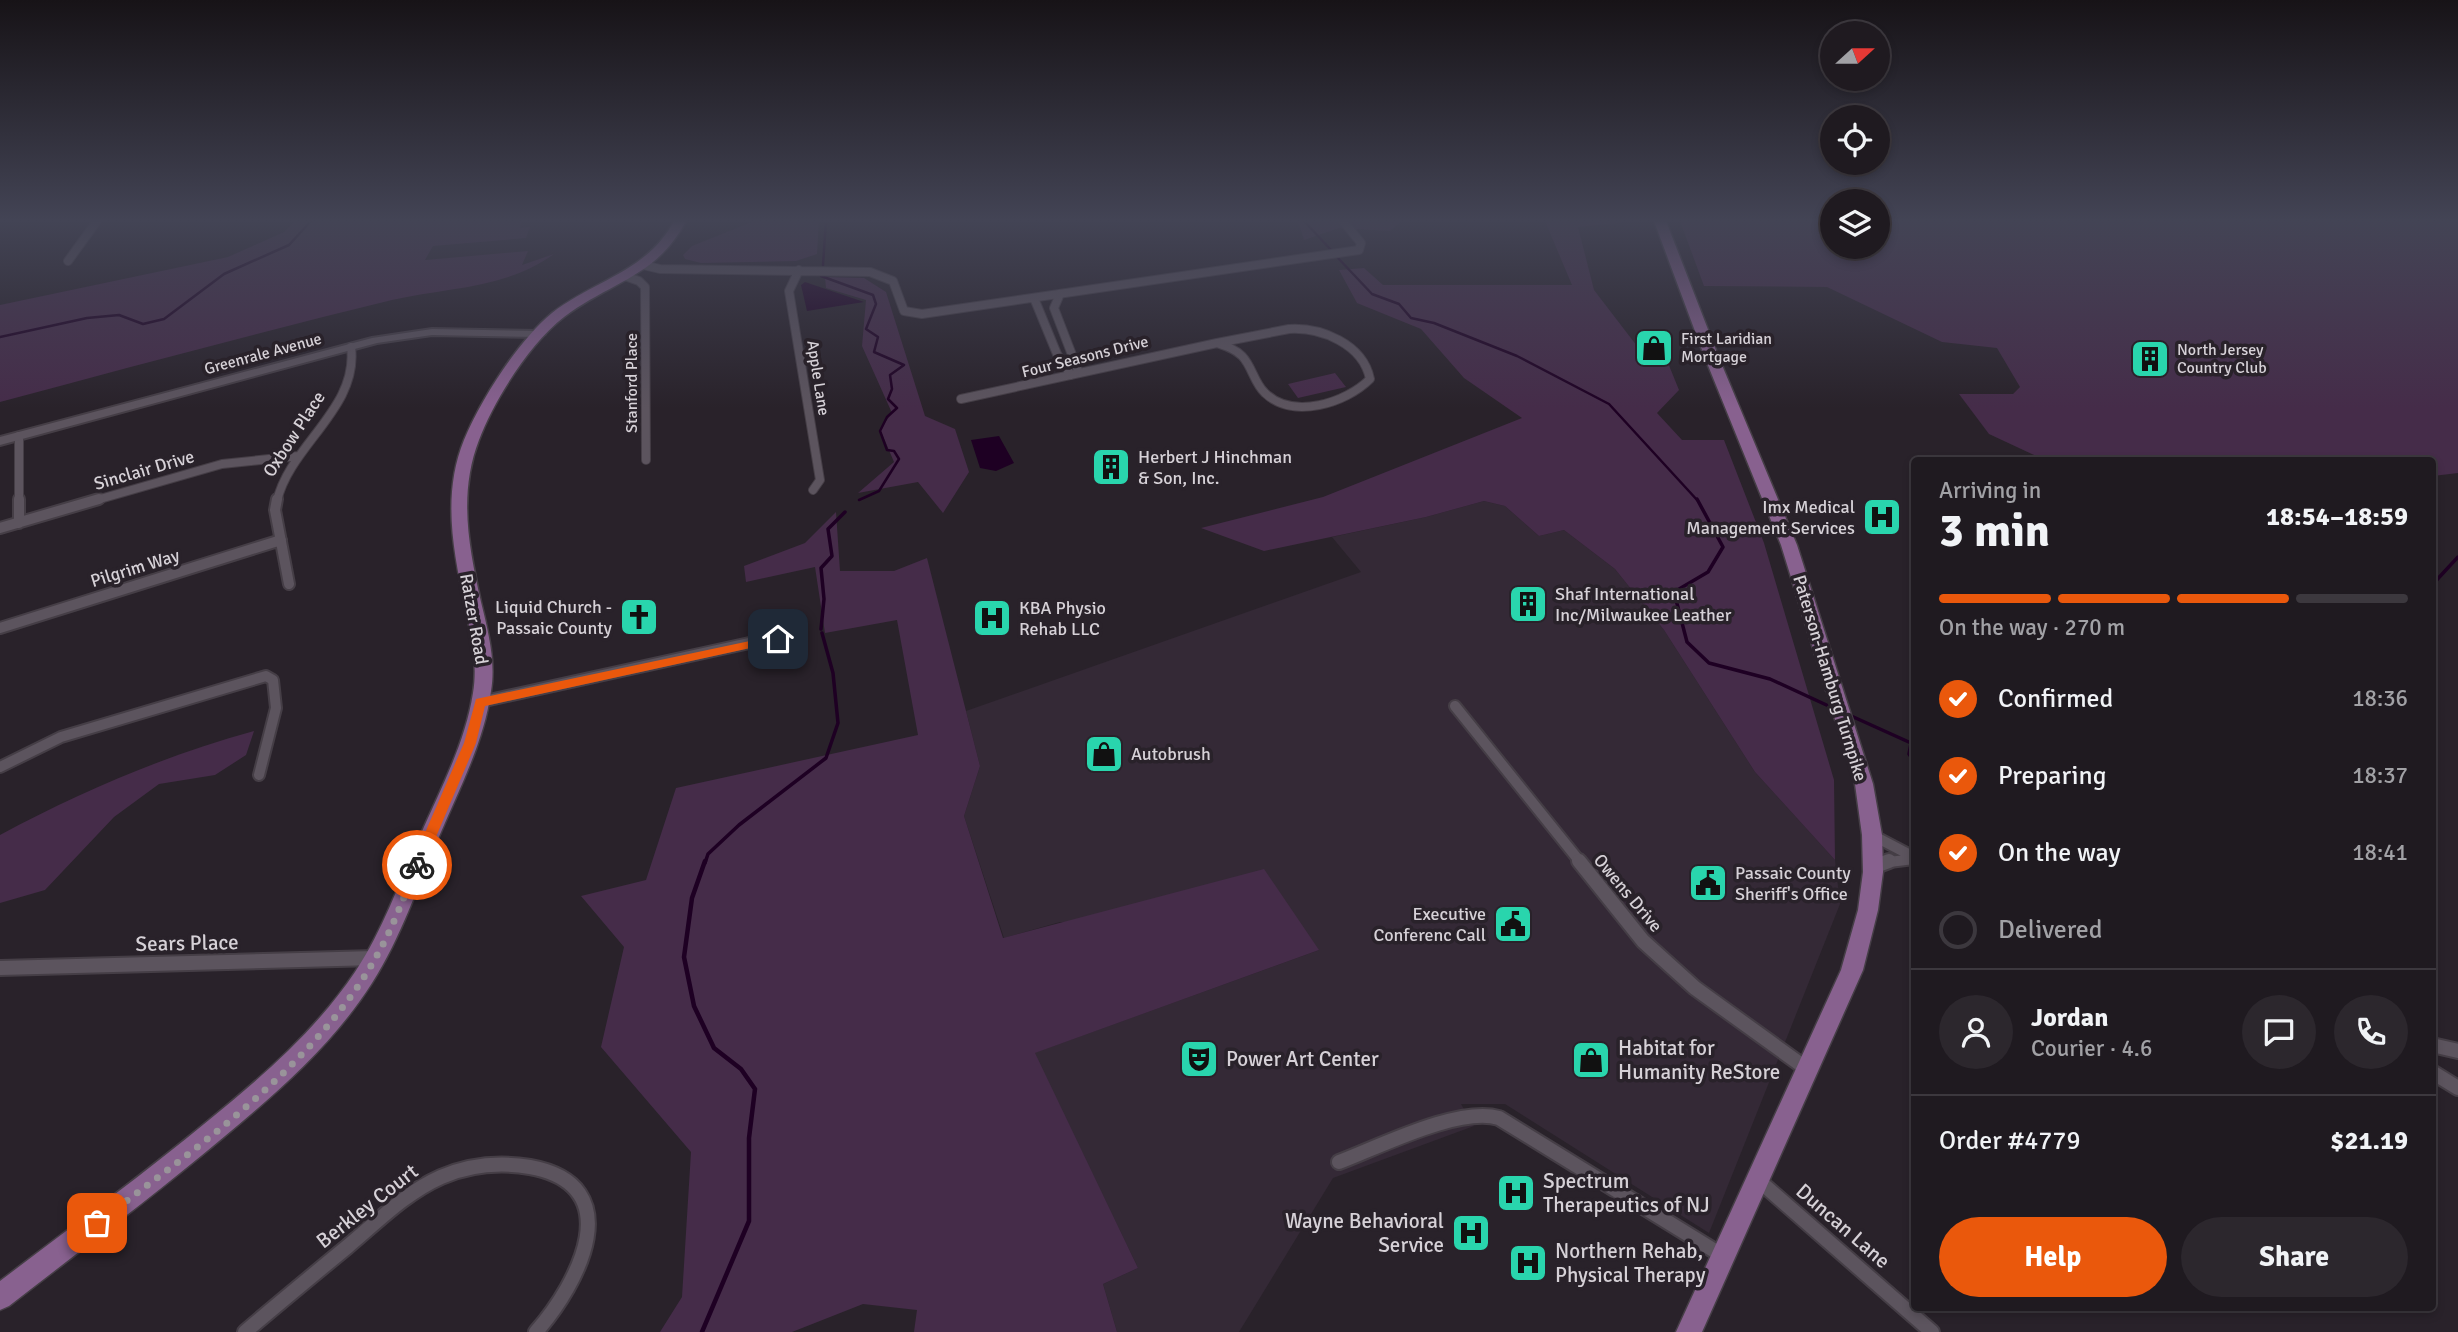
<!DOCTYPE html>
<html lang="en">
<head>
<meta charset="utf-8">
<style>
  :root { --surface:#1f1a20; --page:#2c272d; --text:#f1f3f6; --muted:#a1a1a5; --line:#3c383e; --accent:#ea580c }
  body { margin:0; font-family:Signika,sans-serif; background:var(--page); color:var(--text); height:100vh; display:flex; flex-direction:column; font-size:26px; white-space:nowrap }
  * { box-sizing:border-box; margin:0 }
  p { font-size:23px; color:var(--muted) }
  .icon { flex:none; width:38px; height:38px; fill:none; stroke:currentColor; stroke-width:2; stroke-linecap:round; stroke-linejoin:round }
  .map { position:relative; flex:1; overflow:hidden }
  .drawer { position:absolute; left:1911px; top:457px; width:525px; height:854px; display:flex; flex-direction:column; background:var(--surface); border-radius:7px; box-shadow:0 4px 10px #0003,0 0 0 2px var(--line) }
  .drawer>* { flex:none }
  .needle { width:46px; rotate:69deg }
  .fabs { position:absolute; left:1820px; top:21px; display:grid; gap:14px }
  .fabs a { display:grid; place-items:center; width:70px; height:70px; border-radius:50%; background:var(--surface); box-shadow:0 4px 10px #0003,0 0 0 2px var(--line); font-size:35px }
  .pin { position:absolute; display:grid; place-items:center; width:60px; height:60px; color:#fff; margin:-30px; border-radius:14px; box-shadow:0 4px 10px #0006 }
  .courier { position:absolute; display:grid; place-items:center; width:70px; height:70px; margin:-35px; border:5px solid #ea580c; border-radius:50%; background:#fff; color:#222; box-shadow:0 2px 9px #0007 }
  .overview em { font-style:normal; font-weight:800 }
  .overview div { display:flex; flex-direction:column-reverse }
  .overview { display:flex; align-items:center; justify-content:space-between; height:119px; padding:0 28px }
  h1 { font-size:46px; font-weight:800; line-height:52px }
  .bar { display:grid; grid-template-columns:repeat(4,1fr); gap:10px 7px; align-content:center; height:84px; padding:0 28px }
  .bar i { height:9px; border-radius:5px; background:var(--line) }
  .bar .current { background:var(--accent) }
  .bar p { grid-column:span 4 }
  .line { display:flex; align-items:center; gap:18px; padding:0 28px; border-top:2px solid var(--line) }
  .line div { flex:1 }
  .round { display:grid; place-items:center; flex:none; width:74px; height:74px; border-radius:37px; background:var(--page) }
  ol { padding:0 28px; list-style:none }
  li { display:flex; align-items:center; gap:21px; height:77px }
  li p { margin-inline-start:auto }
  li .icon { padding:7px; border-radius:50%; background:var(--accent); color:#fff; stroke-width:4 }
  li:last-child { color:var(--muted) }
  li i { width:38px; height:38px; border:4px solid var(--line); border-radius:50% }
  .button { display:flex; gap:14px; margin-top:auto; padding:14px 28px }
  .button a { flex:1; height:80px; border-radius:42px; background:var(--accent); color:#fff; font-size:28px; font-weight:800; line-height:80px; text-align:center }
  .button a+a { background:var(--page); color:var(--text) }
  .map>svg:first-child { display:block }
  .built { fill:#342936 }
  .green { fill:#452c49 }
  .water { fill:#1e0023 }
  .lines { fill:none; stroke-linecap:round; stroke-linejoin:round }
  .stream-far2 { stroke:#1e0023; stroke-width:2.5 }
  .stream-far1 { stroke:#1e0023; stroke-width:3.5 }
  .stream { stroke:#1e0023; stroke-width:4.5 }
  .minor-far2-casing { stroke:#453e46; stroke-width:10 }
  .minor-far1-casing { stroke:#453e46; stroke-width:14 }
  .minor-casing { stroke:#453e46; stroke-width:18 }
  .tertiary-casing { stroke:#453e46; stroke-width:4 }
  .primary-casing { stroke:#453e46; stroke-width:3 }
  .minor-far2 { stroke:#5c545e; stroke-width:8 }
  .minor-far1 { stroke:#5c545e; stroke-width:10 }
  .minor { stroke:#5c545e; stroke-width:14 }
  .tertiary { fill:#5c545e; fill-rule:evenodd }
  .primary { fill:#88618f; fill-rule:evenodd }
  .route { fill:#ea580c }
  .done { stroke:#99949a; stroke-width:7; stroke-dasharray:0 12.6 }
  .labels { text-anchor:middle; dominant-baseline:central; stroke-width:7; stroke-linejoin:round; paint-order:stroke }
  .far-poi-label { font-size:16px; fill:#d6d1d7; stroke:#29222a; text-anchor:start }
  .far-street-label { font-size:16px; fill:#d6d1d7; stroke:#29222a }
  .street-label { font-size:18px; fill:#d6d1d7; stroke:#29222a }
  .poi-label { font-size:18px; fill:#d6d1d7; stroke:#29222a; text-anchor:start }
  .near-street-label { font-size:21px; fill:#d6d1d7; stroke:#29222a }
  .near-poi-label { font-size:21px; fill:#d6d1d7; stroke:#29222a; text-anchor:start }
</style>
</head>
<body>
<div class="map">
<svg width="2458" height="1332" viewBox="0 0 2458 1332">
  <rect width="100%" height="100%" fill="#29222a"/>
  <path class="built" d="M1484 501 1505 506 1539 536 1564 530 1615 569 1664 630 1755 772 1835 860 1840 904 1709 1233 1505 1104H1461L1474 1126 1333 1178 1239 1332H1117L1103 1284 1138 1268 1034 1053 1319 950 1060 922 1004 938 964 816 980 766 966 711 1361 572 1332 537 1426 517Z"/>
  <path class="green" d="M295 221H522L520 228 530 227 526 238 433 246 425 260 528 251 522 265 554 254C506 289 448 287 392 300 261 332 130 367 0 402V305L228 257 284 232Z
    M754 221H819L817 254 796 261 701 263 685 259 683 255 692 246Z
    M1298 221H1401L1390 231 1339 228 1304 240Z
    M1545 221H1638L1578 227 1594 290 1650 363H1668L1679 390 1657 413 1682 440H1724L1764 543 1834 780 1835 860 1755 772 1664 630 1615 569 1564 530 1539 536 1505 506 1484 501 1426 517 1264 551 1201 528 1323 497 1522 418 1464 378 1421 329 1357 303 1339 270 1364 268 1383 285H1572Z
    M1680 221H1832V247H1878V221H2458V473L2433 476 2432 460H2045L1989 434 1959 394H2013L2020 387 1997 348 1942 342 1827 287 1704 286Z
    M825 277 864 278 886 292 925 416 955 429 969 472 943 513 918 482 858 493 894 462 880 429 892 413 862 346 866 300 826 288Z
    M1335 373 1346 387 1298 398 1288 384Z
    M836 512 840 571H894L927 558 980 766 964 816 1003 938 1264 869 1319 950 1035 1053 1138 1268 1103 1284 1117 1332H914L917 1310 863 1304 792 1332H660L682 1297 691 1152 601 1047 624 947 581 896 646 880 676 788 918 735 897 620 825 633 815 567 746 582 744 566 805 543Z
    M254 731 246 755 215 775 159 784 114 817 45 890 0 903V835C80 792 166 755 254 731Z"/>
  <path class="water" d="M805 282 864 302 807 311 801 285Z
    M999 436 1014 463 996 471 980 468 971 440Z"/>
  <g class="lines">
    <path class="stream-far2" d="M1304 221 1331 250
      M1338 258 1372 294 1399 304 1411 318 1434 323 1517 356 1609 404 1698 501
      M823 265 826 221
      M821 276 873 295 876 304 866 329 878 337 874 352 904 365 890 375 892 389 888 399 897 408 887 417 880 431 887 450 894 451 899 459 879 491 859 500
      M0 337 87 318 119 315 143 324 164 319 224 274 289 245 311 221"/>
    <path class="stream-far1" d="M1697 499 1723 547 1708 572 1674 592 1687 642 1709 663 1770 679 1833 708
      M2432 585 2458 557
      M821 629 824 599 821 568 832 556 828 529 845 512
      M1849 715 1911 743
      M1914 727 1909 754 1914 761
      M705 863 708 854 739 825 826 758 838 723 833 673 822 633"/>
    <path class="stream" d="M702 1332 749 1221V1138L755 1089 741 1069 714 1048 694 1006 684 957 692 898 705 861"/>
    <defs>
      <path id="minor-far2" d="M68 261 97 221
        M643 265 660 269 870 272 893 281 904 311 922 314 1359 250 1361 243 1343 221
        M799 270 789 291 820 480 813 490
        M625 276 639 281 645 287 646 460
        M1060 294 1054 308 1079 373
        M1034 298 1057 354 1071 375
        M1289 329C1321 327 1363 344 1370 379 1346 403 1293 420 1265 393 1254 383 1252 366 1242 356 1235 349 1226 346 1217 343Z
        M961 399 1217 343
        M19 436V501
        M93 501 222 464 298 456
        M277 501C290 445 359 408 351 347"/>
      <path id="minor-far1" d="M19 499V523
        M277 499 275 510 289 584
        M0 528 99 499
        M0 628 281 540
        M480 702 754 642 801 635
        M1455 706 1581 863
        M0 767 61 737 266 676 273 680 276 708 259 775
        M1872 835 1914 857
        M1881 863 1914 859"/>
      <path id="minor" d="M1579 861 1643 941 1695 988 1807 1069
        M1873 867 1889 861
        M0 968 375 958
        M2432 1045 2458 1051
        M2432 1072 2458 1088
        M1339 1162C1379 1147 1459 1106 1499 1118L1723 1256
        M1757 1179 1932 1332
        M245 1332C279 1303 313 1275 347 1247 377 1222 405 1193 441 1177 469 1165 500 1162 530 1167 630 1185 579 1283 536 1332"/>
      <path id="tertiary" d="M432 329 540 331 545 334 540 337 432 335 377 343 0 445V437L372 338Z"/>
      <path id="primary" d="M674 221H686C657 277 610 282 564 317 530 343 494 400 479 440 458 494 469 548 481 602 488 631 496 661 491 691 484 743 458 791 438 839 417 887 401 938 372 983 334 1043 279 1091 225 1136 155 1195 81 1250 9 1306L0 1310V1281C70 1228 141 1176 209 1120 263 1076 316 1030 355 972 383 930 399 883 419 838 440 790 465 744 473 693 478 663 471 634 465 606 453 550 442 494 464 440 481 399 518 341 552 313 594 280 647 272 674 221Z
        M1654 221H1666L1719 358 1797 545 1873 784 1882 835 1883 872 1878 910 1863 970 1702 1332H1676L1841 970 1858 910 1863 872 1862 835 1855 784 1781 545 1705 358Z"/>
    </defs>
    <use href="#minor-far2" class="minor-far2-casing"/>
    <use href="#minor-far1" class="minor-far1-casing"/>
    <use href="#minor" class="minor-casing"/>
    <use href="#tertiary" class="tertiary-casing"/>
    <use href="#primary" class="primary-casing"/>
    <use href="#minor-far2" class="minor-far2"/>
    <use href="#minor-far1" class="minor-far1"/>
    <use href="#minor" class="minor"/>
    <use href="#tertiary" class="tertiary"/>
    <use href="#primary" class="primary"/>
  </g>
  <linearGradient id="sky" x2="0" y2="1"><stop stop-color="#171317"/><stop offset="0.54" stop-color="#434455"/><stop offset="1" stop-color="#434455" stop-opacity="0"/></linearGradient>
  <rect width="2458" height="408" fill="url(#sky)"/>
  <path class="route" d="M778 635 783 639 782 641 485 706 476 743 424 865 417 870 413 869 411 865 464 743 476 699Z"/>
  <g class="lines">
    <path class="done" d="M97 1223C195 1149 315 1066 376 957 393 928 404 896 417 865"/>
  </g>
  <defs>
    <symbol id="shop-square" viewBox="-11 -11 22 22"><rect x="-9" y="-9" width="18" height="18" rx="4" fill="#29d5ad" stroke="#29222a"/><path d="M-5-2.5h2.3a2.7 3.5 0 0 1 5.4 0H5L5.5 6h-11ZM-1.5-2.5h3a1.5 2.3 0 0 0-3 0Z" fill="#111"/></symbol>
    <symbol id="building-square" viewBox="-11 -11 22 22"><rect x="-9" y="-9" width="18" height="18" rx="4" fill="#29d5ad" stroke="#29222a"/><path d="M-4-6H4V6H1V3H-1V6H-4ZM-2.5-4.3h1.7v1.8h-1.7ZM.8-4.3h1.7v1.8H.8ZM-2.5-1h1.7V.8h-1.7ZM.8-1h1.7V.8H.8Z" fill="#111"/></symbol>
    <symbol id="hospital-square" viewBox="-11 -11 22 22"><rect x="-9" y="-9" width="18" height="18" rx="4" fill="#29d5ad" stroke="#29222a"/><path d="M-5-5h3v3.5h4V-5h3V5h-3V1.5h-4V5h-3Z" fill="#111"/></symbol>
    <symbol id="church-square" viewBox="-11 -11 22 22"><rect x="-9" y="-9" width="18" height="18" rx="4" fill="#29d5ad" stroke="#29222a"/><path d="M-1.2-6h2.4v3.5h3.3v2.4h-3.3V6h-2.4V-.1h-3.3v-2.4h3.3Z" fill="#111"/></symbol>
    <symbol id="civic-square" viewBox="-11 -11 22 22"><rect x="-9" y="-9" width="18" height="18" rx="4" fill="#29d5ad" stroke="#29222a"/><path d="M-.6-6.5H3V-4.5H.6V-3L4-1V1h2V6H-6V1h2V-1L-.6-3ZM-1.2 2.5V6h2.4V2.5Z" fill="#111"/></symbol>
    <symbol id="theatre-square" viewBox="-11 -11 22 22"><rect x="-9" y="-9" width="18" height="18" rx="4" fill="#29d5ad" stroke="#29222a"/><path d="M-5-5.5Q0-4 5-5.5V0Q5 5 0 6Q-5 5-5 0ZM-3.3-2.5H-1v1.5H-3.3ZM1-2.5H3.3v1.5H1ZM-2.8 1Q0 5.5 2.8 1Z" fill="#111"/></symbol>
  </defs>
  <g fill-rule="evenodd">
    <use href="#shop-square" x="1632" y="326" width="44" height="44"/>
    <use href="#building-square" x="2128" y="337" width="44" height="44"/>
    <use href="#building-square" x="1089" y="445" width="44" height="44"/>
    <use href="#hospital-square" x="1860" y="495" width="44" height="44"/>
    <use href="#building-square" x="1506" y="582" width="44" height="44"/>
    <use href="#church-square" x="617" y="595" width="44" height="44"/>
    <use href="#hospital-square" x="970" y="596" width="44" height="44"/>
    <use href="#shop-square" x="1082" y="732" width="44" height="44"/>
    <use href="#civic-square" x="1686" y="861" width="44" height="44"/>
    <use href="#civic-square" x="1491" y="902" width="44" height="44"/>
    <use href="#theatre-square" x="1177" y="1037" width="44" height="44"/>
    <use href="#shop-square" x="1569" y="1038" width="44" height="44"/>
    <use href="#hospital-square" x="1494" y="1171" width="44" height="44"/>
    <use href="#hospital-square" x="1449" y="1211" width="44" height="44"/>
    <use href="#hospital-square" x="1506" y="1241" width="44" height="44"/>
  </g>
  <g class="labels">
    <g class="far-poi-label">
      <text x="1681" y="339">First Laridian<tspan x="1681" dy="18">Mortgage</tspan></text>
      <text x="2177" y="350">North Jersey<tspan x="2177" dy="18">Country Club</tspan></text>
    </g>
    <g class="far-street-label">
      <text transform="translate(263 354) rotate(-15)">Greenrale Avenue</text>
      <text transform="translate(1085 357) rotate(-14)">Four Seasons Drive</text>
      <text transform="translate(818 378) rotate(81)">Apple Lane</text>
      <text transform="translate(632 383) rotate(-90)">Stanford Place</text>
    </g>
    <g class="street-label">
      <text transform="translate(294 434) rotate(-57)">Oxbow Place</text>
      <text transform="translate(144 470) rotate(-16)">Sinclair Drive</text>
      <text transform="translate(135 568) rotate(-17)">Pilgrim Way</text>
      <text transform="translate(474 619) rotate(80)">Ratzer Road</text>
      <text transform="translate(1830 678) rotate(73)">Paterson-Hamburg Turnpike</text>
      <text transform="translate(1628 893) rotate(50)">Owens Drive</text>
    </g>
    <g class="poi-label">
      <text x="1138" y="457">Herbert J Hinchman<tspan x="1138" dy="21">&amp; Son, Inc.</tspan></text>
      <text x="1855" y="507" text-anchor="end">Imx Medical<tspan x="1855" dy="21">Management Services</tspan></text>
      <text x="1555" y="594">Shaf International<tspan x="1555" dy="21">Inc/Milwaukee Leather</tspan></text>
      <text x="612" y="607" text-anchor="end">Liquid Church -<tspan x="612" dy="21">Passaic County</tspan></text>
      <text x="1019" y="608">KBA Physio<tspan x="1019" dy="21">Rehab LLC</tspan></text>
      <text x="1131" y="754">Autobrush</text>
      <text x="1735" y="873">Passaic County<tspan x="1735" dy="21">Sheriff's Office</tspan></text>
      <text x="1486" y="914" text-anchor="end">Executive<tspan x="1486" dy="21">Conferenc Call</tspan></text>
    </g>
    <g class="near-street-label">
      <text transform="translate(187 943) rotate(-1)">Sears Place</text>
      <text transform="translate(367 1206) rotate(-38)">Berkley Court</text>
      <text transform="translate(1843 1226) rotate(41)">Duncan Lane</text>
    </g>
    <g class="near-poi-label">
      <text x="1618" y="1048">Habitat for<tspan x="1618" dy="24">Humanity ReStore</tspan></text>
      <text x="1226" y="1059">Power Art Center</text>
      <text x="1543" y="1181">Spectrum<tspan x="1543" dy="24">Therapeutics of NJ</tspan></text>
      <text x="1444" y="1221" text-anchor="end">Wayne Behavioral<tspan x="1444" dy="24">Service</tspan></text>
      <text x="1555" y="1251">Northern Rehab,<tspan x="1555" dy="24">Physical Therapy</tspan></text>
    </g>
  </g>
</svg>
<div class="fabs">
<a><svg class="needle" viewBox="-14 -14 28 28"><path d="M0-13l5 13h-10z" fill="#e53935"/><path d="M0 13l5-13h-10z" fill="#a1a1a5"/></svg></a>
<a><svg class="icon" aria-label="locate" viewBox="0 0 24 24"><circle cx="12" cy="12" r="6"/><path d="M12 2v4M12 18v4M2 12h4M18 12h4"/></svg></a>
<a><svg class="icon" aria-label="layers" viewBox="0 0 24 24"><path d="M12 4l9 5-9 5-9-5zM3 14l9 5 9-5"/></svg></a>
</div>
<div class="pin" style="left:97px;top:1223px;background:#ea580c"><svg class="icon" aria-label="bag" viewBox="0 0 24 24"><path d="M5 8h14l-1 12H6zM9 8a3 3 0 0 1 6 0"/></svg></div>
<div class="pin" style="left:778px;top:639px;background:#1f2937"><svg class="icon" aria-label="home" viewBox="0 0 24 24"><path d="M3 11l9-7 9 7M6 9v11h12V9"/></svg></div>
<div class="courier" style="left:417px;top:865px"><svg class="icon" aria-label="bike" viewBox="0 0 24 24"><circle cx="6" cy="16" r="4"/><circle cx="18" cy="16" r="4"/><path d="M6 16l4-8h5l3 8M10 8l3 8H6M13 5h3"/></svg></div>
<section class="drawer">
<div class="overview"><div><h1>3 min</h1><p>Arriving in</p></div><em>18:54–18:59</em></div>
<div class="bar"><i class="current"></i><i class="current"></i><i class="current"></i><i></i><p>On the way · 270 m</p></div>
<ol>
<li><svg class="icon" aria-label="check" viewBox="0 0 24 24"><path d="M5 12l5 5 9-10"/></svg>Confirmed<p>18:36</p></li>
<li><svg class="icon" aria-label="check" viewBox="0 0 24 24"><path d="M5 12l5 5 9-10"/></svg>Preparing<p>18:37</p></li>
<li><svg class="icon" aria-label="check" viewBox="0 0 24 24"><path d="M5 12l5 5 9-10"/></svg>On the way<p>18:41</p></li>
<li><i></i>Delivered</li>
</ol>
<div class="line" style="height:126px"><a class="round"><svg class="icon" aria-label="person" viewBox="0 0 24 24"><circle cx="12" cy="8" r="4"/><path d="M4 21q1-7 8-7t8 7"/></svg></a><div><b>Jordan</b><p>Courier · 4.6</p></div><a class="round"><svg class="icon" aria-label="chat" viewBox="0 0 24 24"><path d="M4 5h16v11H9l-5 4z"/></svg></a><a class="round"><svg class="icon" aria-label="phone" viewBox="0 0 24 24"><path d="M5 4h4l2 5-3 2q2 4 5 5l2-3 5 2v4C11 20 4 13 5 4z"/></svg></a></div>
<div class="line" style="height:91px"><div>Order #4779</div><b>$21.19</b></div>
<div class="button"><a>Help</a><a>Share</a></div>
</section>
</div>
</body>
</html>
